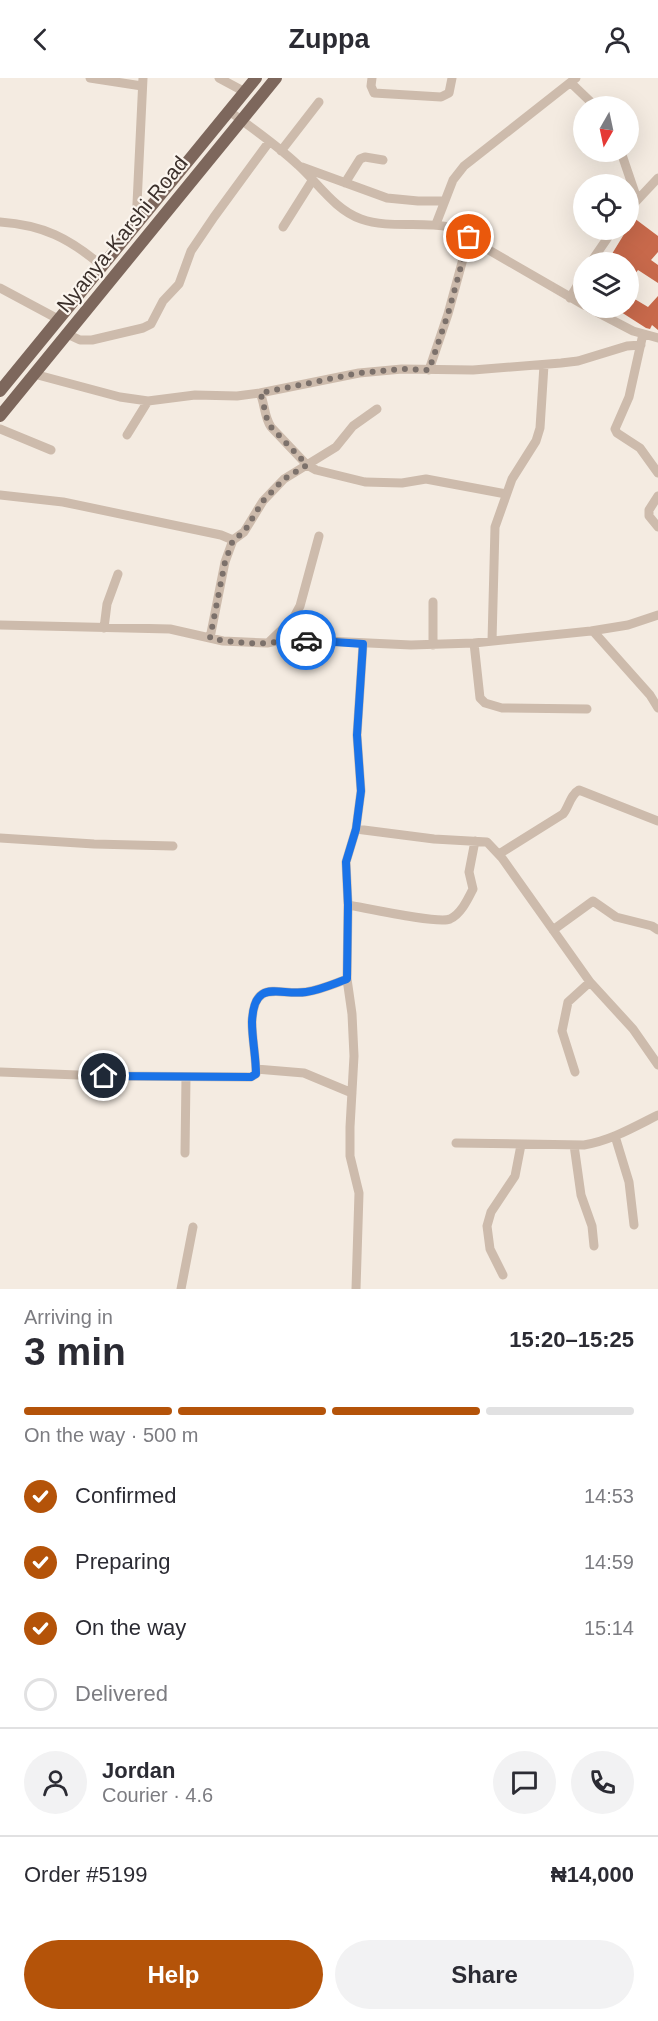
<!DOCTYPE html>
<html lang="en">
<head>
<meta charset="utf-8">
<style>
  :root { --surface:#fff; --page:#f2f2f3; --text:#2b2b33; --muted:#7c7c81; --line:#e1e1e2; --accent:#b45309 }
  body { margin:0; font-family:Helvetica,sans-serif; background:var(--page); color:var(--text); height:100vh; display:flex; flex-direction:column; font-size:22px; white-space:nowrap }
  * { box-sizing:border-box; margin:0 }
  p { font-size:20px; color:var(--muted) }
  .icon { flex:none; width:33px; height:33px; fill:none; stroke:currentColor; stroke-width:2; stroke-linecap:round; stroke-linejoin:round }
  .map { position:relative; height:1211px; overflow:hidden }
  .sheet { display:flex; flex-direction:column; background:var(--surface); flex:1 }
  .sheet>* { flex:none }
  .needle { width:39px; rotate:189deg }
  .fabs { position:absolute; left:573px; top:18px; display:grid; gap:12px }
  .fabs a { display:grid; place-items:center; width:66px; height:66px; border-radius:50%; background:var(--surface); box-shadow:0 6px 24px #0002; font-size:30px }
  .pin { position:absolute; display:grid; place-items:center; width:51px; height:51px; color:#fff; margin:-26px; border:3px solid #fff; border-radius:50%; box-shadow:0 2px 6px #0007 }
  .courier { position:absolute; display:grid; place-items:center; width:60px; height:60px; margin:-30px; border:4px solid #1a73e8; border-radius:50%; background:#fff; color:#222; box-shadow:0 2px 8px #0007 }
  .headline em { font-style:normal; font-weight:800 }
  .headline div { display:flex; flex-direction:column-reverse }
  .headline { display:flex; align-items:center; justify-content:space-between; height:102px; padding:0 24px }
  h1 { font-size:39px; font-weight:800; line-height:45px }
  .bar { display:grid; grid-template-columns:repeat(4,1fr); gap:9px 6px; align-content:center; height:72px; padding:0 24px }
  .bar i { height:8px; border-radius:4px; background:var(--line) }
  .bar .current { background:var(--accent) }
  .bar p { grid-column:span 4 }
  .line { display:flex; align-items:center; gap:15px; padding:0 24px; border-top:2px solid var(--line) }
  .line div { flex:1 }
  .round { display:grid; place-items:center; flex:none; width:63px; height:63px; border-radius:32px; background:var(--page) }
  ol { padding:0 24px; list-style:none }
  li { display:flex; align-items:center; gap:18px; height:66px }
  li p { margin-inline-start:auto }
  li .icon { padding:6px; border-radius:50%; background:var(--accent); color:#fff; stroke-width:4 }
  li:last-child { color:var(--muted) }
  li i { width:33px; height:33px; border:3px solid var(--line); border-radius:50% }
  .cta { display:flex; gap:12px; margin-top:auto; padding:12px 24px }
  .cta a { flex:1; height:69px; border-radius:36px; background:var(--accent); color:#fff; font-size:24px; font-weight:800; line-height:69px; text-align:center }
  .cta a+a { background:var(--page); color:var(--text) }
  header { display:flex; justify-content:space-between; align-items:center; height:78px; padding:0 24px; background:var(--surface); font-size:27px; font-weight:800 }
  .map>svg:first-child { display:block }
  .building { fill:#c8694b }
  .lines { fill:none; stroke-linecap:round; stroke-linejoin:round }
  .minor { stroke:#cdbbac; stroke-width:9 }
  .major { stroke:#7d675c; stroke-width:12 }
  .done { stroke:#7c716b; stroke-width:6; stroke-dasharray:0 10.8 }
  .route { stroke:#1a73e8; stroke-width:8 }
  .labels { text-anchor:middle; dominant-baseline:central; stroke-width:4.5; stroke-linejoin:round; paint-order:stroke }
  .street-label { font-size:21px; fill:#3b302b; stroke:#fbf5ee }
</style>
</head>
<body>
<header><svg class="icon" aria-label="back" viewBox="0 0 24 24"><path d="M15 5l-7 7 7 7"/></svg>Zuppa<svg class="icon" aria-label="person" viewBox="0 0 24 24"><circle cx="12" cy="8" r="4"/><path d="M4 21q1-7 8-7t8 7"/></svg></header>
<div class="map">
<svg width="658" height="1211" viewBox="0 0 658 1211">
  <rect width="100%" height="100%" fill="#f4ebe1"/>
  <path class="building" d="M634 140 658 158V174L651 182 658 187V205L638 192 628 205V184H607Z
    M628 217 648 229 658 218V252L652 247 650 251 646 250 621 234 624 230H628Z"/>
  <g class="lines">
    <path class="minor" d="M90 0 142 8
      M219 0 245 14
      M372 0 371 8 374 15 441 19 449 15 452 0
      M571 5 595 28
      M229 33C252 50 277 67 298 87 318 105 335 132 361 141 389 151 420 143 449 149L584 227
      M281 73 319 24
      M621 74 637 121
      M302 89 387 120 418 123H444
      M345 105 360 81 365 79 383 82
      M628 132 658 100
      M0 144C43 147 69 160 102 188
      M436 146 453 102 464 88 576 0
      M136 147 143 0
      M283 149 312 103
      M591 184 613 152
      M0 210 58 241
      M570 220 584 196
      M589 230 633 253 658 260
      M67 256 80 262H92L143 250 151 246 163 223 179 206 191 173 214 139 269 64
      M643 256 629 319 615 351 617 355 640 370 658 395
      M429 292 448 236 469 159
      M34 296 120 319 148 323 195 317 237 318 260 315 359 295 402 291 473 292 561 285 578 283 627 268 641 267
      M260 315C265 326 264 339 271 349L307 387 316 392 365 404 402 405 426 401 506 416
      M0 351 51 372
      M127 357 148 323
      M0 417 63 424 221 457 233 462 225 484 210 560
      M658 418 649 432V438L658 449
      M233 462 244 454 263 423 284 401 336 369 353 348 377 331
      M0 547 170 551 223 563 267 565 285 561 411 567 474 565 591 553 628 547 658 537
      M104 550 107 526 118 496
      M593 553 650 617 658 630
      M492 563 495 449 512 401 536 363 540 350 544 287
      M269 564 293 541 300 528 319 458
      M474 565 480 620 485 625 502 630 587 631
      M433 567V524
      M356 751 434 761 487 764 502 780 590 904 633 951 658 987
      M0 760 94 766 173 768
      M499 776 563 736C569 729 570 717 579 712L658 743
      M348 827C366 830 438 846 450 841 461 836 468 821 473 811L469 794 475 763
      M553 852 593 823 616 839 652 848 658 852
      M256 991 304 995 352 1015
      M0 994 104 998 251 999 256 996C256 979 252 961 252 944 254 899 279 918 306 914 320 912 334 906 347 901
      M575 994 562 953 568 924 590 904
      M615 1058 629 1104 634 1147
      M456 1065 584 1067C610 1063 634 1049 658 1037
      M574 1067 581 1117 592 1148 594 1168
      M185 1075 186 999
      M503 1197 490 1171 487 1148 491 1134 515 1098 521 1067
      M181 1211 193 1149
      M356 1211 359 1115 350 1078V1049L354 978 352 936 347 901 348 827 346 784 356 751 361 713 357 657 363 566"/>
    <path class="major" d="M0 313 256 0
      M0 338 276 0"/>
  </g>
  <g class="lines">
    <path class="done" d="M306 562C292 562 282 563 268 565 249 566 228 564 210 560L225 484 233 462 244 454 263 423 284 401 307 387 271 349C264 339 265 326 260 315L359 295 402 291 429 292 448 236 469 159"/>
    <path class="route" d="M104 998 251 999 256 996C256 979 252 961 252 944 254 899 279 918 306 914 320 912 333 906 347 901L348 827 346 784 356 751 361 713 357 657 363 566 306 562"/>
  </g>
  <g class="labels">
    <g class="street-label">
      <text transform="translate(122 156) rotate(-51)">Nyanya-Karshi Road</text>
    </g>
  </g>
</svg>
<div class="fabs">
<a><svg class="needle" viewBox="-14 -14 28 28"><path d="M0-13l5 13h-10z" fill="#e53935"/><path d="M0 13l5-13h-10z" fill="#7c7c81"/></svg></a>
<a><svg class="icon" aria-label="locate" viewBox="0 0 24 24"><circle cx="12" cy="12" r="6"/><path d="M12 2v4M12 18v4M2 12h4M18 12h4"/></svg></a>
<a><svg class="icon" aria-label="layers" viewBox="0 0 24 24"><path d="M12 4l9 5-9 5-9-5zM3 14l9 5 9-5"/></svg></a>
</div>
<div class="pin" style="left:469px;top:159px;background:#ea580c"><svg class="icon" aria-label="bag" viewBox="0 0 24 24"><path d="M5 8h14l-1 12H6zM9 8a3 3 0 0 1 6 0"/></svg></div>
<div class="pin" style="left:104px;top:998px;background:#1f2937"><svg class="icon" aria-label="home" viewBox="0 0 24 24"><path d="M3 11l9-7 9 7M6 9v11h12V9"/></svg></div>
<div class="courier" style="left:306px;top:562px"><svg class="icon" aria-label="car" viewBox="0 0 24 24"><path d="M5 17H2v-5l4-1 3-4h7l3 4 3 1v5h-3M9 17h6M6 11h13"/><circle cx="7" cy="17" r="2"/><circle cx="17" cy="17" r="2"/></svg></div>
</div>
<section class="sheet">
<div class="headline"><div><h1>3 min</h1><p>Arriving in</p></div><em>15:20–15:25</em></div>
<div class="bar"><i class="current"></i><i class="current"></i><i class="current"></i><i></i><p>On the way · 500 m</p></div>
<ol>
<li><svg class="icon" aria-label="check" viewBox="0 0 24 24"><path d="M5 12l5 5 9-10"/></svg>Confirmed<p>14:53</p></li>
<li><svg class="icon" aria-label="check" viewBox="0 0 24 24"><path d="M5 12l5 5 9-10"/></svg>Preparing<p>14:59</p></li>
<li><svg class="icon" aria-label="check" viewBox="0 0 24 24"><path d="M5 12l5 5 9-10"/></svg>On the way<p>15:14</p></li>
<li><i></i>Delivered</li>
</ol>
<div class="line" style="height:108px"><a class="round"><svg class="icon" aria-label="person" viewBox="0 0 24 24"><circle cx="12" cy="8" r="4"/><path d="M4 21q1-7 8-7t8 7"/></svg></a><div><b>Jordan</b><p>Courier · 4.6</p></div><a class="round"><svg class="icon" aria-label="chat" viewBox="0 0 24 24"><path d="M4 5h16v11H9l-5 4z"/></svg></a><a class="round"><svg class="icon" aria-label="phone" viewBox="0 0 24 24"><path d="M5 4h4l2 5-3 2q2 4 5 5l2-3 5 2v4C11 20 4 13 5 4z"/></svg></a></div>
<div class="line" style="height:78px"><div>Order #5199</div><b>₦14,000</b></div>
<div class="cta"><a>Help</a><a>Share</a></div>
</section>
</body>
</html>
